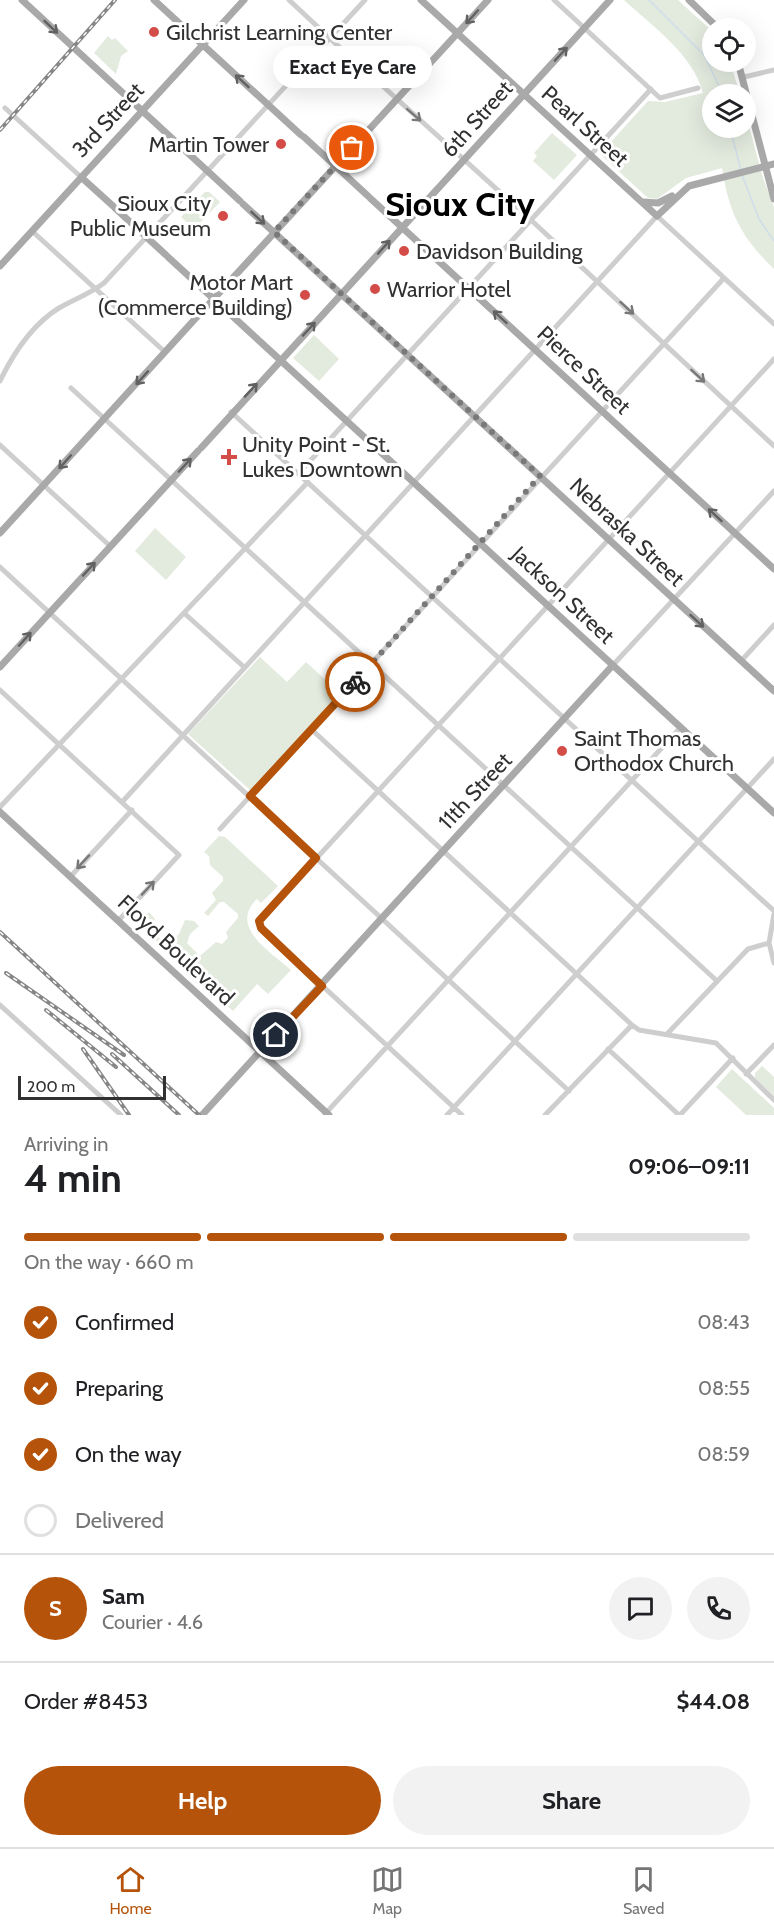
<!DOCTYPE html>
<html lang="en">
<head>
<meta charset="utf-8">
<style>
  :root { --surface:#fff; --page:#f2f2f2; --text:#202124; --muted:#757577; --line:#e0e0e0; --accent:#b45309 }
  body { margin:0; font-family:Cabin,sans-serif; background:var(--page); color:var(--text); height:100vh; display:flex; flex-direction:column; font-size:22px; white-space:nowrap }
  * { box-sizing:border-box; margin:0 }
  p { font-size:20px; color:var(--muted) }
  .icon { flex:none; width:33px; height:33px; fill:none; stroke:currentColor; stroke-width:2; stroke-linecap:round; stroke-linejoin:round }
  .map { position:relative; height:1115px; overflow:hidden }
  .side { display:flex; flex-direction:column; background:var(--surface); flex:1 }
  .side>* { flex:none }
  .tools { position:absolute; left:702px; top:18px; display:grid; gap:12px }
  .tools a { display:grid; place-items:center; width:54px; height:54px; border-radius:50%; background:var(--surface); box-shadow:0 6px 24px #0002; font-size:30px }
  .scale { position:absolute; left:18px; bottom:15px; width:148px; box-sizing:border-box; padding-left:6px; border:3px solid #313131; border-top:0; font-size:16px; line-height:21px; white-space:nowrap; color:#313131; -webkit-text-stroke:4px #fff; paint-order:stroke }
  .pin { position:absolute; display:grid; place-items:center; width:51px; height:51px; color:#fff; margin:-26px; border:3px solid #fff; border-radius:50%; box-shadow:0 2px 6px #0007 }
  .courier { position:absolute; display:grid; place-items:center; width:60px; height:60px; margin:-30px; border:4px solid #b45309; border-radius:50%; background:#fff; color:#222; box-shadow:0 2px 8px #0007 }
  .bubble { position:absolute; height:42px; border-radius:21px; background:var(--surface); box-shadow:0 6px 24px #0002; font-size:20px; font-weight:800; line-height:42px; text-align:center }
  .overview em { font-style:normal; font-weight:800 }
  .overview div { display:flex; flex-direction:column-reverse }
  .overview { display:flex; align-items:center; justify-content:space-between; height:102px; padding:0 24px }
  h1 { font-size:39px; font-weight:800; line-height:45px }
  .bar { display:grid; grid-template-columns:repeat(4,1fr); gap:9px 6px; align-content:center; height:72px; padding:0 24px }
  .bar i { height:8px; border-radius:4px; background:var(--line) }
  .bar .selected { background:var(--accent) }
  .bar p { grid-column:span 4 }
  .line { display:flex; align-items:center; gap:15px; padding:0 24px; border-top:2px solid var(--line) }
  .line div { flex:1 }
  .round { display:grid; place-items:center; flex:none; width:63px; height:63px; border-radius:32px; background:var(--page) }
  ol { padding:0 24px; list-style:none }
  li { display:flex; align-items:center; gap:18px; height:66px }
  li p { margin-inline-start:auto }
  li .icon { padding:6px; border-radius:50%; background:var(--accent); color:#fff; stroke-width:4 }
  li:last-child { color:var(--muted) }
  li i { width:33px; height:33px; border:3px solid var(--line); border-radius:50% }
  .cta { display:flex; gap:12px; margin-top:auto; padding:12px 24px }
  .cta a { flex:1; height:69px; border-radius:36px; background:var(--accent); color:#fff; font-size:24px; font-weight:800; line-height:69px; text-align:center }
  .cta a+a { background:var(--page); color:var(--text) }
  .menu { display:flex; justify-content:space-around; align-items:center; height:84px; border-top:2px solid var(--line); background:var(--surface); font-size:16px; color:var(--muted) }
  .menu a { display:grid; justify-items:center; gap:3px }
  .menu .selected { color:var(--accent) }
  .map>svg:first-child { display:block }
  .green { fill:#e3eade }
  .lines { fill:none; stroke-linecap:round; stroke-linejoin:round }
  .stream { stroke:#d0ddea; stroke-width:1.5 }
  .minor { stroke:#cecece; stroke-width:5 }
  .major { stroke:#a9a9a9; stroke-width:7 }
  .rail-casing { stroke:#868686; stroke-width:4 }
  .rail { stroke:#fff; stroke-width:1.5; stroke-dasharray:4.5; stroke-linecap:butt }
  .oneway { stroke:#616161 }
  .oneway2 { stroke:#787878 }
  .done { stroke:#797979; stroke-width:6; stroke-dasharray:0 10.8 }
  .route { stroke:#b45309; stroke-width:8 }
  .poi-dot { fill:#d44c48; stroke:#fff; stroke-width:2 }
  .labels { text-anchor:middle; dominant-baseline:central; stroke-width:6; stroke-linejoin:round; paint-order:stroke }
  .poi-label { font-size:22px; fill:#313131; stroke:#fff; text-anchor:start }
  .street-label { font-size:22px; fill:#313131; stroke:#fff }
  .town-label { font-size:34px; font-weight:bold; fill:#000; stroke:#fff }
</style>
</head>
<body>
<div class="map">
<svg width="774" height="1115" viewBox="0 0 774 1115">
  <rect width="100%" height="100%" fill="#fff"/>
  <path class="green" d="M624 0H678L712 31V62H730L740 94H712V128H746V115L763 178 774 207V269C741 237 729 213 722 168L686 178 657 199 648 198 600 154 648 101 665 102 703 93C693 54 652 26 624 0Z
    M108 36 112 40 115 38 128 51 121 56 116 74 94 53Z
    M552 133 577 155 554 180 533 161 537 156 534 153Z
    M205 192H209L220 202 194 229 181 217Z
    M314 335 339 359 319 381 293 358Z
    M155 528 186 557 166 580 135 551Z
    M260 657 287 682 306 662 340 693 250 790 188 734Z
    M219 836 225 837 278 886 261 903 257 899C228 927 271 952 291 970L268 994 257 984 233 1011 138 924 149 912 155 919 150 927 159 938 169 942 179 934 185 920 194 921 199 926 190 934 187 943 200 956 216 942 222 944 228 938 226 932 238 918V914L224 902H220L208 916 204 913 216 900 212 893 223 881V877L210 865 209 856 204 852Z
    M762 1066 774 1077V1096L755 1078V1073Z
    M732 1069 774 1108V1115H746L716 1087Z"/>
  <g class="lines">
    <path class="stream" d="M649 0 704 55 723 94
      M730 128 741 170
      M742 175 759 219 774 241"/>
    <path class="minor" d="M289 0 365 71
      M554 0 660 98 698 88
      M367 72 531 220 774 446
      M744 77 774 70
      M5 108 81 177
      M32 231 165 352
      M0 381C13 354 33 324 59 308 74 299 90 294 104 283L365 0
      M71 388 717 981
      M231 412 774 911
      M0 445 110 546
      M299 473 651 89
      M0 567 569 1091
      M184 613 244 667
      M741 661 774 625
      M613 665 774 491
      M0 690 179 855 118 921
      M311 729 632 1025 639 1030 716 1043 774 1100
      M123 801 657 216 774 324
      M0 807 308 482
      M220 829 724 278
      M70 877 132 810
      M774 914 769 943 774 963
      M0 1005 121 1115
      M667 1034 748 949 769 943
      M608 1049 679 1115
      M746 1074 774 1045
      M325 1114 681 727
      M447 1115 774 759
      M462 1115 261 929 259 921 774 359
      M545 1115 632 1025
      M680 1115 733 1058"/>
    <path class="major" d="M22 0 240 201
      M154 0 301 135
      M421 0 657 216 689 186 774 164
      M689 0 718 28
      M738 62 774 199
      M304 137 368 196
      M81 177 113 206
      M370 198 774 569
      M643 202 658 203 672 196
      M243 204 774 691
      M115 208 166 255
      M168 257 774 813
      M0 266 244 0
      M197 317 488 0
      M201 448 610 0
      M0 533 195 319
      M0 667 198 451
      M0 812 329 1115
      M202 1115 613 665"/>
    <defs>
      <path id="rail" d="M0 130 115 0
        M0 932 199 1115
        M6 973 124 1055
        M46 1010 116 1067
        M83 1049 129 1115
        M112 1054 179 1115"/>
    </defs>
    <use href="#rail" class="rail-casing"/>
    <use href="#rail" class="rail"/>
  </g>
  <defs><path id="oneway-shaft" d="M-6 0H5M1.5-3L5.5 0L1.5 3" fill="none" stroke-width="1.6" stroke-linecap="round" stroke-linejoin="round" transform="scale(1.5)"/></defs>
  <g class="oneway">
    <use href="#oneway-shaft" transform="translate(472 17) rotate(132)"/>
    <use href="#oneway-shaft" transform="translate(51 27) rotate(43)"/>
    <use href="#oneway-shaft" transform="translate(561 54) rotate(-47)"/>
    <use href="#oneway-shaft" transform="translate(242 81) rotate(-137)"/>
    <use href="#oneway-shaft" transform="translate(258 218) rotate(43)"/>
    <use href="#oneway-shaft" transform="translate(384 247) rotate(-48)"/>
    <use href="#oneway-shaft" transform="translate(500 317) rotate(-138)"/>
    <use href="#oneway-shaft" transform="translate(309 329) rotate(-47)"/>
    <use href="#oneway-shaft" transform="translate(142 378) rotate(132)"/>
    <use href="#oneway-shaft" transform="translate(251 390) rotate(-47)"/>
    <use href="#oneway-shaft" transform="translate(65 462) rotate(132)"/>
    <use href="#oneway-shaft" transform="translate(185 465) rotate(-47)"/>
    <use href="#oneway-shaft" transform="translate(715 515) rotate(-137)"/>
    <use href="#oneway-shaft" transform="translate(89 569) rotate(-47)"/>
    <use href="#oneway-shaft" transform="translate(697 621) rotate(42)"/>
    <use href="#oneway-shaft" transform="translate(25 639) rotate(-48)"/>
  </g>
  <g class="oneway2">
    <use href="#oneway-shaft" transform="translate(414 115) rotate(41)"/>
    <use href="#oneway-shaft" transform="translate(627 308) rotate(42)"/>
    <use href="#oneway-shaft" transform="translate(698 376) rotate(43)"/>
    <use href="#oneway-shaft" transform="translate(83 862) rotate(133)"/>
    <use href="#oneway-shaft" transform="translate(148 888) rotate(-47)"/>
  </g>
  <g class="lines">
    <path class="done" d="M352 148 274 232 540 476 355 682"/>
    <path class="route" d="M276 1035 322 986 261 928 259 921 316 858 250 796 355 682"/>
  </g>
  <g class="poi-dot">
    <circle cx="154" cy="32" r="6"/>
    <circle cx="281" cy="144" r="6"/>
    <circle cx="223" cy="216" r="6"/>
    <circle cx="404" cy="251" r="6"/>
    <circle cx="375" cy="289" r="6"/>
    <circle cx="305" cy="295" r="6"/>
    <path d="M226 448h6v6h6v6h-6v6h-6v-6h-6v-6h6z"/>
    <circle cx="562" cy="751" r="6"/>
  </g>
  <g class="labels">
    <g class="poi-label">
      <text x="166" y="32">Gilchrist Learning Center</text>
      <text x="269" y="144" text-anchor="end">Martin Tower</text>
      <text x="211" y="203" text-anchor="end">Sioux City<tspan x="211" dy="25">Public Museum</tspan></text>
      <text x="416" y="251">Davidson Building</text>
      <text x="293" y="282" text-anchor="end">Motor Mart<tspan x="293" dy="25">(Commerce Building)</tspan></text>
      <text x="387" y="289">Warrior Hotel</text>
      <text x="242" y="444">Unity Point - St.<tspan x="242" dy="25">Lukes Downtown</tspan></text>
      <text x="574" y="738">Saint Thomas<tspan x="574" dy="25">Orthodox Church</tspan></text>
    </g>
    <g class="street-label">
      <text transform="translate(477 119) rotate(-48)">6th Street</text>
      <text transform="translate(108 120) rotate(-47)">3rd Street</text>
      <text transform="translate(585 126) rotate(42)">Pearl Street</text>
      <text transform="translate(584 370) rotate(43)">Pierce Street</text>
      <text transform="translate(627 532) rotate(43)">Nebraska Street</text>
      <text transform="translate(563 595) rotate(43)">Jackson Street</text>
      <text transform="translate(475 791) rotate(-47)">11th Street</text>
      <text transform="translate(176 950) rotate(43)">Floyd Boulevard</text>
    </g>
    <g class="town-label">
      <text x="460" y="204">Sioux City</text>
    </g>
  </g>
</svg>
<div class="tools">
<a><svg class="icon" aria-label="locate" viewBox="0 0 24 24"><circle cx="12" cy="12" r="6"/><path d="M12 2v4M12 18v4M2 12h4M18 12h4"/></svg></a>
<a><svg class="icon" aria-label="layers" viewBox="0 0 24 24"><path d="M12 4l9 5-9 5-9-5zM3 14l9 5 9-5"/></svg></a>
</div>
<div class="scale">200 m</div>
<div class="pin" style="left:352px;top:148px;background:#ea580c"><svg class="icon" aria-label="bag" viewBox="0 0 24 24"><path d="M5 8h14l-1 12H6zM9 8a3 3 0 0 1 6 0"/></svg></div>
<div class="pin" style="left:276px;top:1035px;background:#1f2937"><svg class="icon" aria-label="home" viewBox="0 0 24 24"><path d="M3 11l9-7 9 7M6 9v11h12V9"/></svg></div>
<div class="courier" style="left:355px;top:682px"><svg class="icon" aria-label="bike" viewBox="0 0 24 24"><circle cx="6" cy="16" r="4"/><circle cx="18" cy="16" r="4"/><path d="M6 16l4-8h5l3 8M10 8l3 8H6M13 5h3"/></svg></div>
<div class="bubble" style="left:273px;top:46px;width:159px">Exact Eye Care</div>
</div>
<section class="side">
<div class="overview"><div><h1>4 min</h1><p>Arriving in</p></div><em>09:06–09:11</em></div>
<div class="bar"><i class="selected"></i><i class="selected"></i><i class="selected"></i><i></i><p>On the way · 660 m</p></div>
<ol>
<li><svg class="icon" aria-label="check" viewBox="0 0 24 24"><path d="M5 12l5 5 9-10"/></svg>Confirmed<p>08:43</p></li>
<li><svg class="icon" aria-label="check" viewBox="0 0 24 24"><path d="M5 12l5 5 9-10"/></svg>Preparing<p>08:55</p></li>
<li><svg class="icon" aria-label="check" viewBox="0 0 24 24"><path d="M5 12l5 5 9-10"/></svg>On the way<p>08:59</p></li>
<li><i></i>Delivered</li>
</ol>
<div class="line" style="height:108px"><b class="round" style="background:var(--accent);color:#fff">S</b><div><b>Sam</b><p>Courier · 4.6</p></div><a class="round"><svg class="icon" aria-label="chat" viewBox="0 0 24 24"><path d="M4 5h16v11H9l-5 4z"/></svg></a><a class="round"><svg class="icon" aria-label="phone" viewBox="0 0 24 24"><path d="M5 4h4l2 5-3 2q2 4 5 5l2-3 5 2v4C11 20 4 13 5 4z"/></svg></a></div>
<div class="line" style="height:78px"><div>Order #8453</div><b>$44.08</b></div>
<div class="cta"><a>Help</a><a>Share</a></div>
</section>
<nav class="menu">
<a class="selected"><svg class="icon" aria-label="home" viewBox="0 0 24 24"><path d="M3 11l9-7 9 7M6 9v11h12V9"/></svg>Home</a>
<a><svg class="icon" aria-label="map" viewBox="0 0 24 24"><path d="M3 6l6-2 6 2 6-2v14l-6 2-6-2-6 2zM9 4v14M15 6v14"/></svg>Map</a>
<a><svg class="icon" aria-label="saved" viewBox="0 0 24 24"><path d="M7 4h10v16l-5-4-5 4z"/></svg>Saved</a>
</nav>
</body>
</html>
